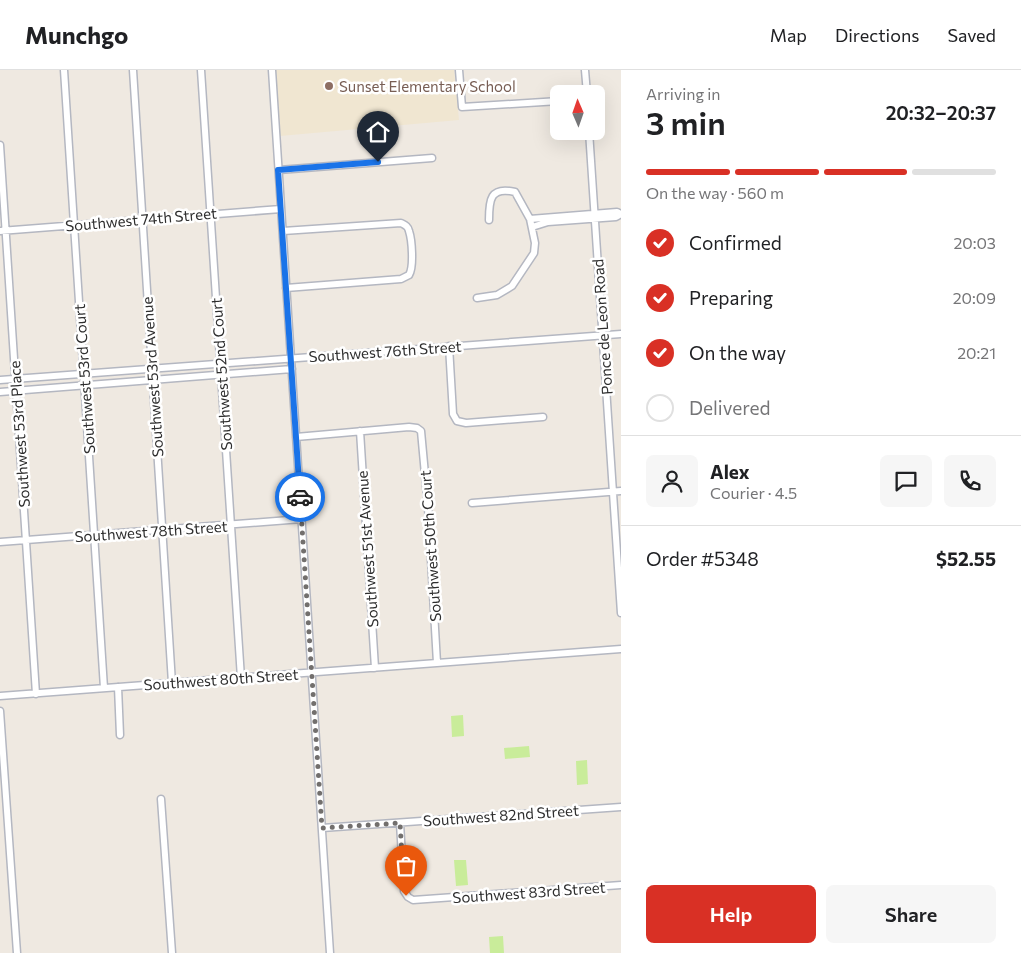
<!DOCTYPE html>
<html lang="en">
<head>
<meta charset="utf-8">
<style>
  :root { --surface:#fff; --page:#f6f6f6; --text:#202124; --muted:#757577; --line:#e0e0e0; --accent:#d93025 }
  body { margin:0; font-family:Commissioner,sans-serif; background:var(--page); color:var(--text); height:100vh; display:flex; flex-direction:column; font-size:19px; white-space:nowrap }
  * { box-sizing:border-box; margin:0 }
  p { font-size:16px; color:var(--muted) }
  .icon { flex:none; width:28px; height:28px; fill:none; stroke:currentColor; stroke-width:2; stroke-linecap:round; stroke-linejoin:round }
  .map { position:relative; flex:1; overflow:hidden }
  .sheet { display:flex; flex-direction:column; background:var(--surface); width:400px }
  .sheet>* { flex:none }
  .needle { width:32px; rotate:358deg }
  .controls { position:absolute; left:550px; top:15px; display:grid; gap:10px }
  .controls a { display:grid; place-items:center; width:55px; height:55px; border-radius:8px; background:var(--surface); box-shadow:0 5px 20px #0002; font-size:25px }
  .pin { position:absolute; display:grid; place-items:center; width:42px; height:42px; color:#fff; margin:-51px -21px; border-radius:50% 50% 50% 0; rotate:-45deg; box-shadow:0 0 5px #0007 }
  .pin .icon { rotate:45deg }
  .courier { position:absolute; display:grid; place-items:center; width:50px; height:50px; margin:-25px; border:4px solid #1a73e8; border-radius:50%; background:#fff; color:#222; box-shadow:0 1px 6px #0007 }
  .headline em { font-style:normal; font-weight:600 }
  .headline div { display:flex; flex-direction:column-reverse }
  .headline { display:flex; align-items:center; justify-content:space-between; height:85px; padding:0 25px }
  h1 { font-size:32px; font-weight:600; line-height:38px }
  .bar { display:grid; grid-template-columns:repeat(4,1fr); gap:8px 5px; align-content:center; height:60px; padding:0 25px }
  .bar i { height:6px; border-radius:4px; background:var(--line) }
  .bar .on { background:var(--accent) }
  .bar p { grid-column:span 4 }
  .line { display:flex; align-items:center; gap:12px; padding:0 25px; border-top:1px solid var(--line) }
  .line div { flex:1 }
  .round { display:grid; place-items:center; flex:none; width:52px; height:52px; border-radius:8px; background:var(--page) }
  ol { padding:0 25px; list-style:none }
  li { display:flex; align-items:center; gap:15px; height:55px }
  li p { margin-inline-start:auto }
  li .icon { padding:5px; border-radius:50%; background:var(--accent); color:#fff; stroke-width:4 }
  li:last-child { color:var(--muted) }
  li i { width:28px; height:28px; border:2px solid var(--line); border-radius:50% }
  .button { display:flex; gap:10px; margin-top:auto; padding:10px 25px }
  .button a { flex:1; height:58px; border-radius:8px; background:var(--accent); color:#fff; font-size:20px; font-weight:600; line-height:58px; text-align:center }
  .button a+a { background:var(--page); color:var(--text) }
  header { display:flex; align-items:center; gap:30px; box-sizing:border-box; height:70px; padding:0 25px; background:var(--surface); border-bottom:1px solid var(--line) }
  header strong { font-size:24px }
  nav { display:flex; gap:28px; margin-inline-start:auto; font-size:18px }
  main { display:flex; flex:1; min-height:0 }
  .map>svg:first-child { display:block }
  .education { fill:#f0e6d1 }
  .pitch { fill:#c9ec9a }
  .lines { fill:none; stroke-linecap:round; stroke-linejoin:round }
  .minor-casing { stroke:#b4b7c1; stroke-width:9 }
  .minor { stroke:#fff; stroke-width:6 }
  .done { stroke:#726f6d; stroke-width:5; stroke-dasharray:0 9 }
  .route { stroke:#1a73e8; stroke-width:6 }
  .education-dot { fill:#8d6e63; stroke:#fff; stroke-width:2 }
  .labels { text-anchor:middle; dominant-baseline:central; stroke-width:5; stroke-linejoin:round; paint-order:stroke }
  .education-label { font-size:15px; fill:#785e54; stroke:#fff; text-anchor:start }
  .street-label { font-size:15px; fill:#2e2e2e; stroke:#fff }
</style>
</head>
<body>
<header>
<strong>Munchgo</strong>
<nav><a>Map</a><a>Directions</a><a>Saved</a></nav>
</header>
<main>
<div class="map">
<svg width="621" height="883" viewBox="0 0 621 883">
  <rect width="100%" height="100%" fill="#efe9e1"/>
  <path class="education" d="M276 0H454L459 50 280 66Z"/>
  <path class="pitch" d="M463 645 464 666 452 667 451 646Z
    M529 676 530 687 505 689 504 678Z
    M587 690 588 714 577 715 576 691Z
    M454 790H466L468 815 456 816Z
    M503 866 504 883H490L489 867Z"/>
  <g class="lines">
    <defs>
      <path id="minor" d="M64 0 104 618
        M133 0 172 613
        M201 0 241 608
        M272 0 330 883
        M459 0 462 37 559 31
        M585 0 587 24
        M589 61 621 543
        M0 75 36 624
        M279 100 432 88
        M530 149 617 142 621 144
        M532 157 548 152 616 147 621 144
        M0 161 281 139
        M283 161 401 153C405 155 408 156 409 161 412 170 414 197 409 205L401 209 286 218
        M477 228 497 225 512 216 534 183 535 173 530 149 515 122C490 116 489 130 489 150
        M449 276 453 344 457 351 466 353 543 347
        M0 310 621 264
        M0 322 292 299
        M360 361 375 598
        M296 367 409 357 417 358 421 361 428 437 437 593
        M472 433 621 421
        M0 472 302 449
        M118 617 120 665
        M0 626 621 579
        M0 641 17 883
        M161 729 172 883
        M400 753 404 821 408 827 413 830 621 815
        M322 758 621 737"/>
    </defs>
    <use href="#minor" class="minor-casing"/>
    <use href="#minor" class="minor"/>
  </g>
  <g class="lines">
    <path class="done" d="M300 427 322 758 400 753 404 819 406 826"/>
    <path class="route" d="M300 427 278 100 378 92"/>
  </g>
  <circle class="education-dot" cx="329" cy="16" r="5"/>
  <g class="labels">
    <g class="education-label">
      <text x="339" y="16">Sunset Elementary School</text>
    </g>
    <g class="street-label">
      <text transform="translate(141 149) rotate(-5)">Southwest 74th Street</text>
      <text transform="translate(602 257) rotate(-94)">Ponce de Leon Road</text>
      <text transform="translate(385 281) rotate(-4)">Southwest 76th Street</text>
      <text transform="translate(221 304) rotate(-94)">Southwest 52nd Court</text>
      <text transform="translate(152 307) rotate(-94)">Southwest 53rd Avenue</text>
      <text transform="translate(84 309) rotate(-94)">Southwest 53rd Court</text>
      <text transform="translate(19 364) rotate(-94)">Southwest 53rd Place</text>
      <text transform="translate(151 461) rotate(-4)">Southwest 78th Street</text>
      <text transform="translate(430 476) rotate(-94)">Southwest 50th Court</text>
      <text transform="translate(367 479) rotate(-94)">Southwest 51st Avenue</text>
      <text transform="translate(221 609) rotate(-4)">Southwest 80th Street</text>
      <text transform="translate(501 745) rotate(-4)">Southwest 82nd Street</text>
      <text transform="translate(529 822) rotate(-4)">Southwest 83rd Street</text>
    </g>
  </g>
</svg>
<div class="controls">
<a><svg class="needle" viewBox="-14 -14 28 28"><path d="M0-13l5 13h-10z" fill="#e53935"/><path d="M0 13l5-13h-10z" fill="#757577"/></svg></a>
</div>
<div class="pin" style="left:406px;top:826px;background:#ea580c"><svg class="icon" aria-label="bag" viewBox="0 0 24 24"><path d="M5 8h14l-1 12H6zM9 8a3 3 0 0 1 6 0"/></svg></div>
<div class="pin" style="left:378px;top:92px;background:#1f2937"><svg class="icon" aria-label="home" viewBox="0 0 24 24"><path d="M3 11l9-7 9 7M6 9v11h12V9"/></svg></div>
<div class="courier" style="left:300px;top:427px"><svg class="icon" aria-label="car" viewBox="0 0 24 24"><path d="M5 17H2v-5l4-1 3-4h7l3 4 3 1v5h-3M9 17h6M6 11h13"/><circle cx="7" cy="17" r="2"/><circle cx="17" cy="17" r="2"/></svg></div>
</div>
<section class="sheet">
<div class="headline"><div><h1>3 min</h1><p>Arriving in</p></div><em>20:32–20:37</em></div>
<div class="bar"><i class="on"></i><i class="on"></i><i class="on"></i><i></i><p>On the way · 560 m</p></div>
<ol>
<li><svg class="icon" aria-label="check" viewBox="0 0 24 24"><path d="M5 12l5 5 9-10"/></svg>Confirmed<p>20:03</p></li>
<li><svg class="icon" aria-label="check" viewBox="0 0 24 24"><path d="M5 12l5 5 9-10"/></svg>Preparing<p>20:09</p></li>
<li><svg class="icon" aria-label="check" viewBox="0 0 24 24"><path d="M5 12l5 5 9-10"/></svg>On the way<p>20:21</p></li>
<li><i></i>Delivered</li>
</ol>
<div class="line" style="height:90px"><a class="round"><svg class="icon" aria-label="person" viewBox="0 0 24 24"><circle cx="12" cy="8" r="4"/><path d="M4 21q1-7 8-7t8 7"/></svg></a><div><b>Alex</b><p>Courier · 4.5</p></div><a class="round"><svg class="icon" aria-label="chat" viewBox="0 0 24 24"><path d="M4 5h16v11H9l-5 4z"/></svg></a><a class="round"><svg class="icon" aria-label="phone" viewBox="0 0 24 24"><path d="M5 4h4l2 5-3 2q2 4 5 5l2-3 5 2v4C11 20 4 13 5 4z"/></svg></a></div>
<div class="line" style="height:65px"><div>Order #5348</div><b>$52.55</b></div>
<div class="button"><a>Help</a><a>Share</a></div>
</section>
</main>
</body>
</html>
